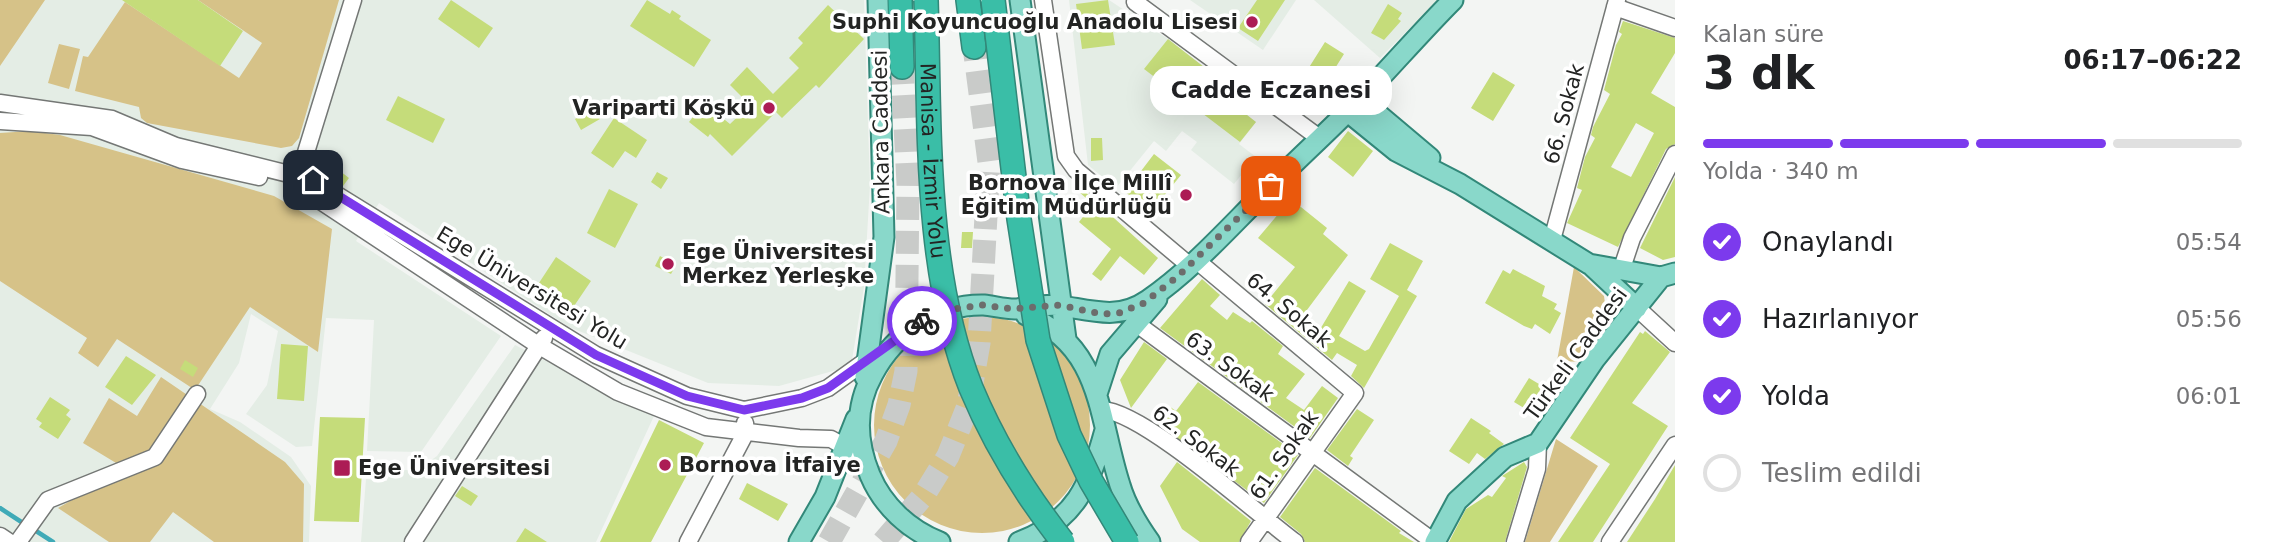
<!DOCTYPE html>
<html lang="tr">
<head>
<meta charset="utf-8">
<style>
  :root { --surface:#fff; --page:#f6f6f6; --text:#202124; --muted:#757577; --line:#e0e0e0; --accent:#7c3aed }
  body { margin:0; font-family:"DejaVu Sans",sans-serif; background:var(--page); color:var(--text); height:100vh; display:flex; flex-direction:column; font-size:26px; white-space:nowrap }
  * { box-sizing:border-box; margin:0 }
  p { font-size:23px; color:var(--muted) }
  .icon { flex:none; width:38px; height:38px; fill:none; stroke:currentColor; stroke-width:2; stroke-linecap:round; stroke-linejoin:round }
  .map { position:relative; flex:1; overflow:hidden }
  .side { display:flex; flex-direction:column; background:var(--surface); width:595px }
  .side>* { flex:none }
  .pin { position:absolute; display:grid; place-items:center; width:60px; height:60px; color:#fff; margin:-30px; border-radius:14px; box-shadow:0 4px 10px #0006 }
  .courier { position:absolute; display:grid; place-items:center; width:70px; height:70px; margin:-35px; border:5px solid #7c3aed; border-radius:50%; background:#fff; color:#222; box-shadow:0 2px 9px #0007 }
  .bubble { position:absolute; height:49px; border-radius:21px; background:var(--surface); box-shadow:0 7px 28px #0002; font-size:23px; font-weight:600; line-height:49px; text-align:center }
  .summary em { font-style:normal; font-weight:600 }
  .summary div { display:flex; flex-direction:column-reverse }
  .summary { display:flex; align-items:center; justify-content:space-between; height:119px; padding:0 28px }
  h1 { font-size:46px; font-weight:600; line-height:52px }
  .bar { display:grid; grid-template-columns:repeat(4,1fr); gap:10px 7px; align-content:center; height:84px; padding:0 28px }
  .bar i { height:9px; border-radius:5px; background:var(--line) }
  .bar .on { background:var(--accent) }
  .bar p { grid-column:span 4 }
  ol { padding:0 28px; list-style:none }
  li { display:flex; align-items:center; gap:21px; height:77px }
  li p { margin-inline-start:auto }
  li .icon { padding:7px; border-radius:50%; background:var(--accent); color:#fff; stroke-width:4 }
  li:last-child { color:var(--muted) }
  li i { width:38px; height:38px; border:4px solid var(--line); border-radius:50% }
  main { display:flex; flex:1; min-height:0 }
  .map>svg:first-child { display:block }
  .built { fill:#e4ede5 }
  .green { fill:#d6c288 }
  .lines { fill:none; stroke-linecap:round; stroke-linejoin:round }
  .stream { stroke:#3faab7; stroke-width:4.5 }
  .building { fill:#c5dc7a; fill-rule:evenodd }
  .highway-tunnel { stroke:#c9cbc9; stroke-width:23; stroke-dasharray:23 11; stroke-linecap:butt }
  .minor-casing { stroke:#747775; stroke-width:19 }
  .major-casing { stroke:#328879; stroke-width:23 }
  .highway-casing { stroke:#328879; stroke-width:26 }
  .minor { stroke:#fff; stroke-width:16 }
  .major { stroke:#89d8ca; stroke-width:19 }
  .highway { stroke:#3abea7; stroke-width:23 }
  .highway-bridge-casing { stroke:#328879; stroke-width:26; stroke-linecap:butt }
  .highway-bridge { stroke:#3abea7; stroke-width:23 }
  .done { stroke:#6c6d6c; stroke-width:7; stroke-dasharray:0 12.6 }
  .route { stroke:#7c3aed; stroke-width:9 }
  .poi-dot { fill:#ac1c55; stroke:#fff; stroke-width:2.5 }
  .labels { text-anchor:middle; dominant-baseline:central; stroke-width:7; stroke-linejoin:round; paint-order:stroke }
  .poi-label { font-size:21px; font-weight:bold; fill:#232423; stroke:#fff; text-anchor:end }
  .street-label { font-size:21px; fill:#232423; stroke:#fff }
</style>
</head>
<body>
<main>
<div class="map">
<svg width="1675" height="542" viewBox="0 0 1675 542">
  <rect width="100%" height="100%" fill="#f3f5f3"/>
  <path class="built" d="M0 0H864L870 185 864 287 851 366 779 386 708 383 569 327 379 203 356 241 501 336 421 452 367 451 374 320 326 318 312 446 296 447 246 414 267 385 278 331 251 314 239 363 210 409 240 422 291 457 311 486 309 542H0Z
    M1069 0H1109L1168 39 1222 81 1215 90 1256 122 1239 144 1256 157 1234 184 1191 150 1197 142 1182 131 1166 151 1154 141 1116 188 1088 165Z
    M1190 0H1296L1263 50Z
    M1314 0H1438L1380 58Z
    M515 345 654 416 596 542H361L366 479 387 481 388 470H417L437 456Z"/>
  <path class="green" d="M0 0H45L0 66Z
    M198 0H339L299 138 292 146 281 148 147 123 141 118 139 107 75 91 83 56 88 57 125 2 239 78 262 43Z
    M59 44 80 49 69 89 48 83Z
    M30 131 60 135 274 196 332 229 318 352 250 307 195 390 117 339 98 367 78 353 87 338 0 281V133Z
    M1574 267 1604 296 1608 327 1584 362 1557 361Z
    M874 425a108 108 0 1 1 216 0a108 108 0 1 1-216 0Z
    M161 377 285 462 304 484 303 542H214L173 512 150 542H109L58 508 126 469 83 443 109 398 137 416Z
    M1556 439 1598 466 1550 542H1525Z"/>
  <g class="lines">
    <path class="stream" d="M0 508 26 525
      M33 529 53 542"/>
  </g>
  <path class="building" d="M122 0H198L243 31 220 66Z
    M451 0 493 28 479 48 438 19Z
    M647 0 670 14 672 10 681 16 679 19 711 40 694 67 630 26Z
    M1108 0 1115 45 1082 49 1076 4Z
    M1257 0H1285L1258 41 1238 28Z
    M1388 4 1402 13 1398 19 1401 21 1384 40 1371 33Z
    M828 5 864 39 819 88 816 85 782 118 776 112 732 156 710 134 708 137 689 122 704 103 730 124 750 105 730 85 747 67 773 94 799 68 789 58 803 43 798 38Z
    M1623 21 1675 38V53L1651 93 1675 107V144L1666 149 1618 247 1567 223 1582 190 1577 188 1585 157 1595 138 1591 135 1593 127 1610 94 1604 90 1616 45 1622 34 1619 32ZM1636 123 1654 133 1631 177 1611 167Z
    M1168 39 1222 81 1215 90 1256 122 1240 142 1144 69Z
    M1325 42 1344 54 1322 89 1303 77Z
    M1493 72 1515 85 1493 121 1471 108Z
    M398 96 445 119 433 143 386 120Z
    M593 108 600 119 581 130 575 119Z
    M614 118 647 140 636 158 625 151 613 168 591 153Z
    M1348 131 1373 151 1353 177 1328 157Z
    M1091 138H1102L1103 160 1091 161Z
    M1154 154 1181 175 1159 202 1162 204 1155 213 1125 192Z
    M340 171 349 178 343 186 334 181Z
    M657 172 668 178 661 189 651 182Z
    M1675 177V257L1663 260 1640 248Z
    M609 189 638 204 615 248 587 233Z
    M1082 189 1158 258 1144 275 1120 256 1101 281 1092 274 1111 249 1079 222 1093 204 1079 192Z
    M1291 199 1327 228 1323 234 1348 255 1301 318 1319 331 1349 281 1366 291 1339 336 1365 351 1369 349 1399 296 1370 279 1390 243 1423 261 1407 290 1417 296 1364 388 1351 376 1357 365 1337 353 1332 360 1265 304 1295 267 1258 238Z
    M962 232H973L972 248H961Z
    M660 256 676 265 671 274 655 266Z
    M556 257 591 281 570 312 535 289Z
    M1513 269 1545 286 1542 296 1557 304 1554 309 1561 313 1550 334 1535 324 1532 329 1524 326 1485 303 1503 270 1510 274Z
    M1202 279 1220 295 1210 306 1227 320 1233 312 1250 323 1252 321 1283 346 1278 354 1305 374 1286 398 1304 410 1322 386 1338 398 1310 438 1160 328Z
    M1645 331 1670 352 1632 403 1668 426 1593 542H1558L1610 464 1570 438 1640 332 1643 334Z
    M1144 342 1167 359 1131 408 1120 380Z
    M281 344 308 346 304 401 277 399Z
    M126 356 156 375 132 405 105 387Z
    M185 360 198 368 193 377 180 369Z
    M1556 370 1570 374 1557 393 1550 391Z
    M1529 378 1549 390 1534 414 1514 402Z
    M1198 382 1298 455 1264 503 1154 421 1166 404 1176 411Z
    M50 397 70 410 66 415 71 419 58 439 39 427 42 423 36 419Z
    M1357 409 1374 420 1350 456 1353 458 1348 466 1327 450Z
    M320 417 365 418 359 522 314 521Z
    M1471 418 1491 431 1489 433 1504 444 1485 459 1477 453 1469 464 1449 451Z
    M659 420 704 443 651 542H600Z
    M1177 462 1251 521 1239 542H1200L1182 529 1160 486Z
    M1524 462 1527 467 1505 542H1449L1466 509 1488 495 1492 497 1506 478 1502 476Z
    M1675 465V542H1627L1655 499Z
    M1315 468 1401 531 1399 533 1414 542H1305L1301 534 1280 517Z
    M747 483 788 504 778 521 739 499Z
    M462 486 478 496 471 506 455 496Z
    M525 528 547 542H516Z"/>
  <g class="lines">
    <path class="highway-tunnel" d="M829 542 886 441 899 405 906 371 908 184 902 67
      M883 542 924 495 948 456 968 406 979 343 989 162 974 47"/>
    <defs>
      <path id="minor" d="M1043 0 1066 156 1076 170 1190 266
        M1135 2 1318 137
        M1615 7 1675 28
        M0 103 112 119 176 146 313 180 596 355 687 396 744 410 802 398 828 388 874 355
        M0 121 92 127 182 160 259 177
        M301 183 299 175 353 0
        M295 184 538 345 618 392 706 427 799 438 831 439 854 452
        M1552 240 1617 0
        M1196 260 1355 393 1249 542
        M1621 271 1632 238 1675 154
        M1637 308 1675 343
        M1137 324 1434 542
        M1102 410C1143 411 1256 513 1295 542
        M0 536 9 542
        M18 542 48 500 155 457 197 394
        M413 542 544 338
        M688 542 746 432 745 423
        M1515 542 1537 469 1538 443
        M1610 542 1675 445"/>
      <path id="major" d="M1020 0 1066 339
        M1360 99 1430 158
        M1348 112 1396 151 1460 184 1589 264 1661 277 1675 273
        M1590 264 1637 308
        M1026 315C1103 346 1098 418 1120 485 1126 506 1138 525 1150 542
        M865 377 884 237 878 0
        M1097 394 1110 354 1157 299
        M799 542 825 497 856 419
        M940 542C909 530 883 506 870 475 856 441 855 406 873 374 895 333 936 304 984 305 994 306 1004 309 1015 309 1030 308 1047 303 1062 306 1094 311 1119 320 1148 300 1190 271 1225 232 1261 196 1293 163 1327 133 1359 100 1391 67 1421 32 1453 0
        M1019 542C1075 521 1090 485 1105 430
        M1435 542 1457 501 1505 457 1538 443 1595 359 1661 277"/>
      <path id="highway" d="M900 0 902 67
        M968 0 974 47"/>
    </defs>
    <use href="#minor" class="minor-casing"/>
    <use href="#major" class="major-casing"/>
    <use href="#highway" class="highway-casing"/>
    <use href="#minor" class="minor"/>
    <use href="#major" class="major"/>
    <use href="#highway" class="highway"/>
    <defs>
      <g id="highway-bridge">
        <path id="s1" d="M926 0C930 125 924 270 971 388 994 443 1026 495 1063 542"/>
        <path d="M993 0 1019 219 1038 340 1069 435 1091 481 1127 542"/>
      </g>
    </defs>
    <use href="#highway-bridge" class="highway-bridge-casing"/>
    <use href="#highway-bridge" class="highway-bridge"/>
  </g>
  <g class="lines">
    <path class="done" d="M922 321 953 309 983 305 1012 309 1060 305 1101 314 1119 313 1144 303 1178 276 1271 186"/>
    <path class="route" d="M313 180 596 355 687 396 744 410 802 398 828 388 922 321"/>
  </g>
  <g class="poi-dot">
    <circle cx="1252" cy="22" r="7"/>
    <circle cx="769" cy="108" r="7"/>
    <circle cx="1186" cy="195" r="7"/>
    <circle cx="668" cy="264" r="7"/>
    <circle cx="665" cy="465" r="7"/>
    <rect x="333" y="459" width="18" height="18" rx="3.5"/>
  </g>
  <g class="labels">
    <g class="poi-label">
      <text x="1238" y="22">Suphi Koyuncuoğlu Anadolu Lisesi</text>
      <text x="755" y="108">Variparti Köşkü</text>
      <text x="1172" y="183">Bornova İlçe Millî<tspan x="1172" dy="24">Eğitim Müdürlüğü</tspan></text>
      <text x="682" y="252" text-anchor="start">Ege Üniversitesi<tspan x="682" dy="24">Merkez Yerleşke</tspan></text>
      <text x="679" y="465" text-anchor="start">Bornova İtfaiye</text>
      <text x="358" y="468" text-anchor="start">Ege Üniversitesi</text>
    </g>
    <g class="street-label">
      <text transform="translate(1564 114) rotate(-75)">66. Sokak</text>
      <text transform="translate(881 132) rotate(-91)">Ankara Caddesi</text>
      <text stroke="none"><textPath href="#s1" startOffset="161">Manisa - İzmir Yolu</textPath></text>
      <text transform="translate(532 288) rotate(31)">Ege Üniversitesi Yolu</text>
      <text transform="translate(1289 310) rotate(40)">64. Sokak</text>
      <text transform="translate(1576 354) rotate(-54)">Türkeli Caddesi</text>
      <text transform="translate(1230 367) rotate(36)">63. Sokak</text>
      <text transform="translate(1196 441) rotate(37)">62. Sokak</text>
      <text transform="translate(1284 455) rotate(-55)">61. Sokak</text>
    </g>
  </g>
</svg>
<div class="pin" style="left:1271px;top:186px;background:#ea580c"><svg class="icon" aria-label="bag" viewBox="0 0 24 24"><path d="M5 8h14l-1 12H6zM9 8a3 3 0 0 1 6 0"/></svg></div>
<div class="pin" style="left:313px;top:180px;background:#1f2937"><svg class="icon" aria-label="home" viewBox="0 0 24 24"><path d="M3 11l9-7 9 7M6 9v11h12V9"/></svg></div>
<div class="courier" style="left:922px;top:321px"><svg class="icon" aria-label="bike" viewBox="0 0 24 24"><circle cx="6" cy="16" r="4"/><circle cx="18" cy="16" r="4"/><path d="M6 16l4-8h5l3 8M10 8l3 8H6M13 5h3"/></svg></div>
<div class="bubble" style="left:1150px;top:66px;width:242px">Cadde Eczanesi</div>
</div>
<section class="side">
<div class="summary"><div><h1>3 dk</h1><p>Kalan süre</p></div><em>06:17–06:22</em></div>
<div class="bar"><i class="on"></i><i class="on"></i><i class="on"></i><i></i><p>Yolda · 340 m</p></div>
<ol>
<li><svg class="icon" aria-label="check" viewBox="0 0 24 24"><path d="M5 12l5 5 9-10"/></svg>Onaylandı<p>05:54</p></li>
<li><svg class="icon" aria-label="check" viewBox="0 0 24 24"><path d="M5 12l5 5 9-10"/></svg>Hazırlanıyor<p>05:56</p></li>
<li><svg class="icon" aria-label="check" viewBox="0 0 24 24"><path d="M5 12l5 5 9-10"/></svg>Yolda<p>06:01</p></li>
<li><i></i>Teslim edildi</li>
</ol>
</section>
</main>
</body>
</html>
